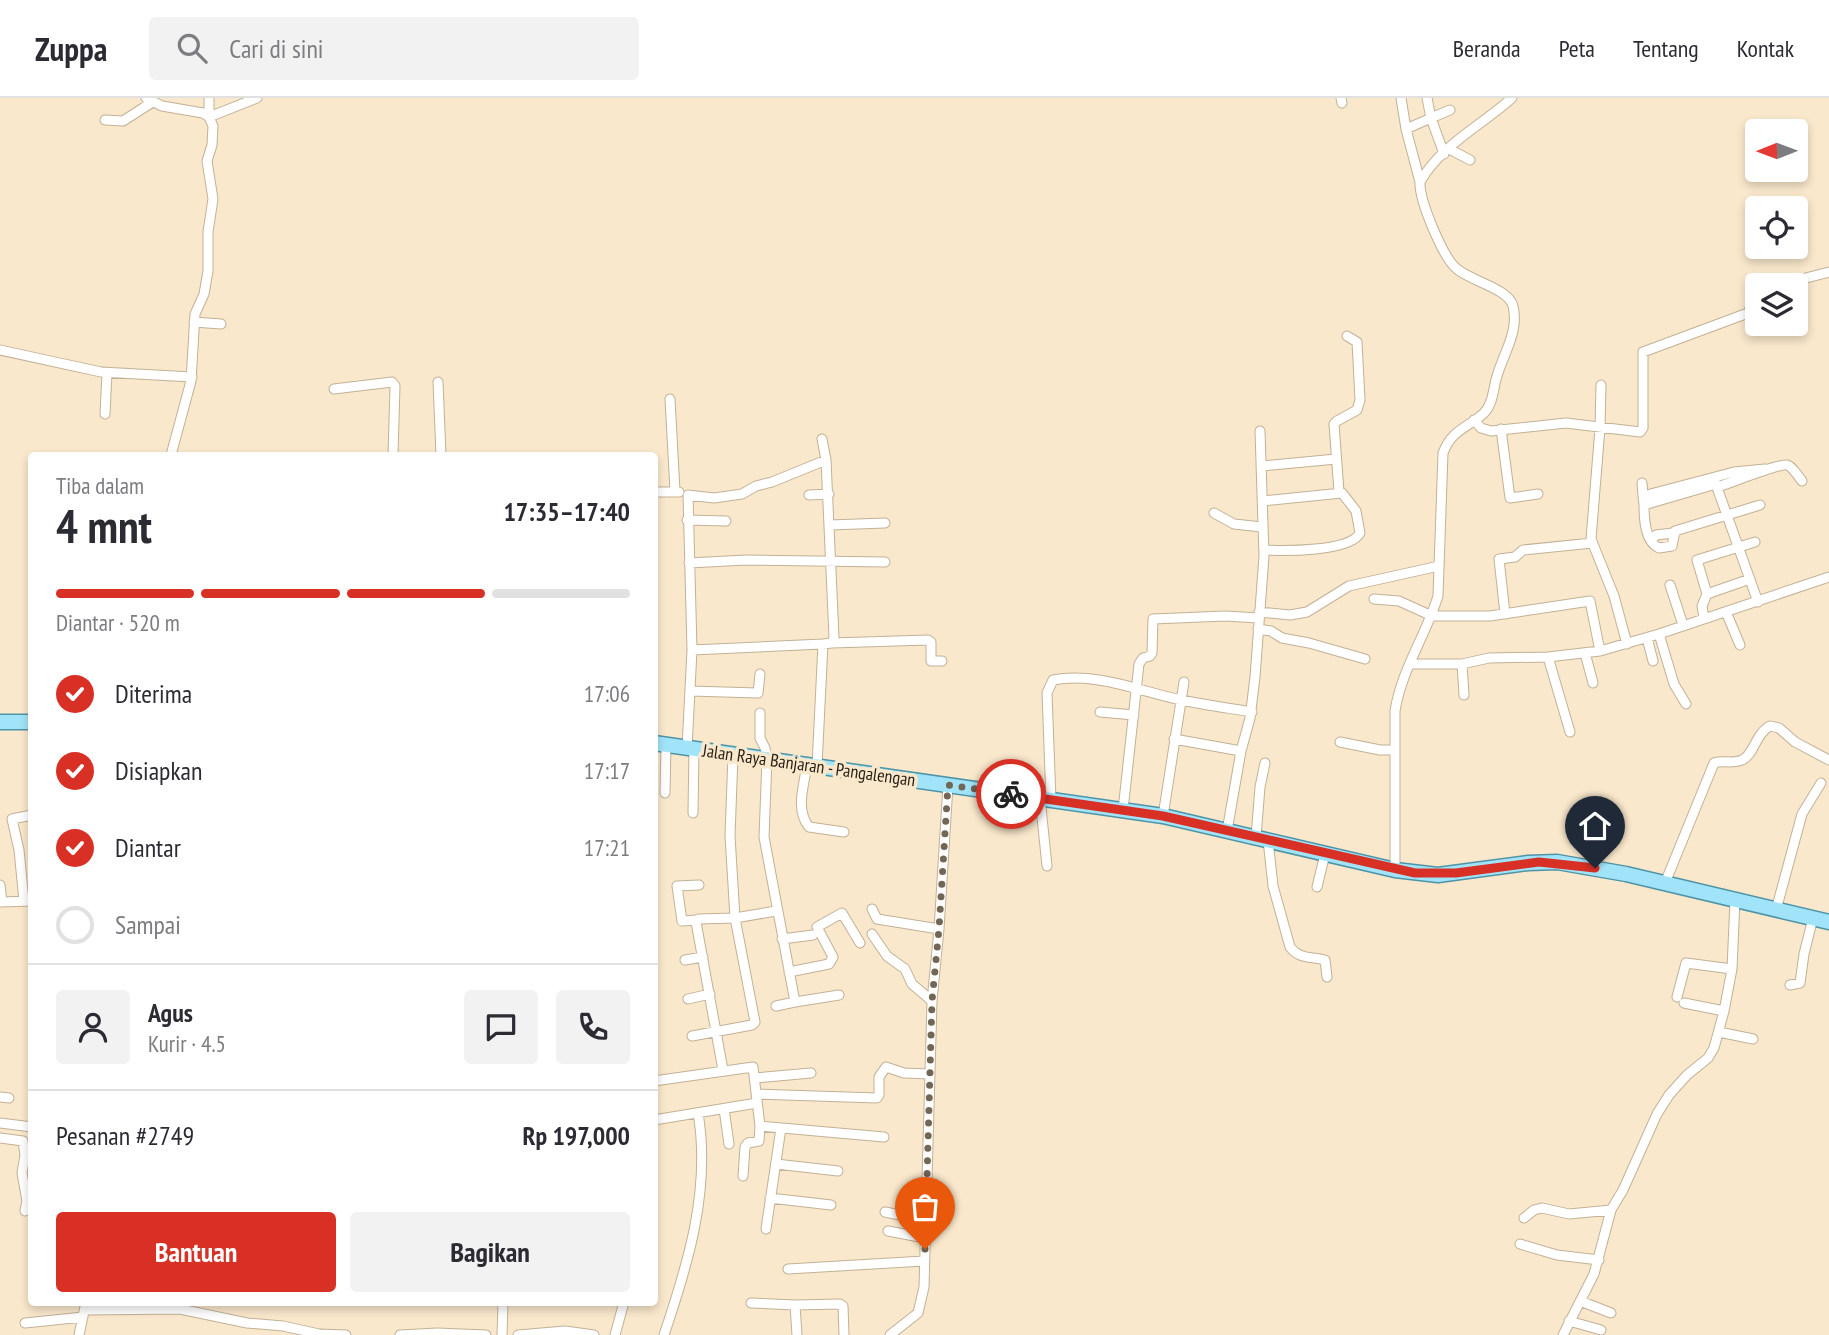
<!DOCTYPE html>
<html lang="id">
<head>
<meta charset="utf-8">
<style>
  :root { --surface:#fff; --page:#f2f2f3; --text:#2b2b33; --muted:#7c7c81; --line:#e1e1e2; --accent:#d93025 }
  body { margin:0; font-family:"PT Sans Narrow",sans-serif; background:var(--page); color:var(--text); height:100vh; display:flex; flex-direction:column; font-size:26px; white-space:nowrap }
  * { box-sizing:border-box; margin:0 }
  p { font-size:23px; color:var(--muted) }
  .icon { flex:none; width:38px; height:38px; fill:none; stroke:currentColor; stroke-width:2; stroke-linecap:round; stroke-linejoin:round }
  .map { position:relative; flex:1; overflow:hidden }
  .side { position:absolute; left:28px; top:354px; width:630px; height:854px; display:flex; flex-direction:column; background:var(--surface); border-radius:7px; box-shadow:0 4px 10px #0003 }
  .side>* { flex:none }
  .needle { width:46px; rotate:269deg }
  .buttons { position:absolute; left:1745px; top:21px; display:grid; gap:14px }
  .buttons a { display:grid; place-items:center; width:63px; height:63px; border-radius:7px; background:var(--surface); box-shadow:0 4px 10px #0003; font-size:35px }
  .pin { position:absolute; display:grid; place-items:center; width:60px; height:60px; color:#fff; margin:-72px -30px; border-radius:50% 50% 50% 0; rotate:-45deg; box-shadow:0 0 7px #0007 }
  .pin .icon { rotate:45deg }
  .courier { position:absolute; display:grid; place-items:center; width:70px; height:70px; margin:-35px; border:5px solid #d93025; border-radius:50%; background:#fff; color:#222; box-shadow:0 2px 9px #0007 }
  .head em { font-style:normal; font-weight:800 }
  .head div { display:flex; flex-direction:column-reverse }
  .head { display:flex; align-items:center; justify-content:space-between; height:119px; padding:0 28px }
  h1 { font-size:46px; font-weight:800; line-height:52px }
  .bar { display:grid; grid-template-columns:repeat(4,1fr); gap:10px 7px; align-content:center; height:84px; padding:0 28px }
  .bar i { height:9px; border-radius:5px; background:var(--line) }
  .bar .selected { background:var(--accent) }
  .bar p { grid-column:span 4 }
  .line { display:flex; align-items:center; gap:18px; padding:0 28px; border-top:2px solid var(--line) }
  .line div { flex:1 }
  .round { display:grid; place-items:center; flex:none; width:74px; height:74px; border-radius:7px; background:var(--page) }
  ol { padding:0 28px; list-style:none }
  li { display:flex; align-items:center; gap:21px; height:77px }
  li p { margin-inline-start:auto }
  li .icon { padding:7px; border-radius:50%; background:var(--accent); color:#fff; stroke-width:4 }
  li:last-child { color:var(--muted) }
  li i { width:38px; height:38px; border:4px solid var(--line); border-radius:50% }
  .button { display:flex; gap:14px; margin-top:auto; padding:14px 28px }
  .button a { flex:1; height:80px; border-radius:7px; background:var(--accent); color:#fff; font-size:28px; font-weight:800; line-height:80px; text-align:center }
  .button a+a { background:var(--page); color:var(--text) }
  header { display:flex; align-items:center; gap:42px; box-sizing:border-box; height:98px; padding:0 35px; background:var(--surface); border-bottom:2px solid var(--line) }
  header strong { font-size:33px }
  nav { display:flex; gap:38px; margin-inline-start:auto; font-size:24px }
  .search { width:490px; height:63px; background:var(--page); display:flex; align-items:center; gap:18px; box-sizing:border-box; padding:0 24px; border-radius:7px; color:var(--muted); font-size:26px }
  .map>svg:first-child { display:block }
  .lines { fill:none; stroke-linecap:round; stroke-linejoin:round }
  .street-casing { stroke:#c2b196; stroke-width:11 }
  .primary-casing { stroke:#4e94a7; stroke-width:17 }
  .street { stroke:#fff; stroke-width:9 }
  .primary { stroke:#a1e4f9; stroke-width:14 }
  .done { stroke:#726756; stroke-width:7; stroke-dasharray:0 12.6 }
  .route { stroke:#d93025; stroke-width:9 }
  .labels { text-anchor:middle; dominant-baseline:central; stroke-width:7; stroke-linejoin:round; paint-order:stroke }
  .street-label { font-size:18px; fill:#282217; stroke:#fae8cc }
</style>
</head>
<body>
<header>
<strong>Zuppa</strong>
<div class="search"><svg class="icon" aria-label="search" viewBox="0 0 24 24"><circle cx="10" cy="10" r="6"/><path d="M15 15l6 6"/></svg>Cari di sini</div>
<nav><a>Beranda</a><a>Peta</a><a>Tentang</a><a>Kontak</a></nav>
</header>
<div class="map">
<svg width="1829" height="1237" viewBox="0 0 1829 1237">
  <rect width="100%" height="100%" fill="#fae8cc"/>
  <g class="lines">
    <defs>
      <path id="street" d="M146 0 162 8 203 15 209 19 213 28 212 47 207 63 213 101 208 134V173L204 196 195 216 191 283 171 357
        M209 0V19L257 0
        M1341 0 1342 5
        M1401 0 1406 31 1431 20 1427 0
        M105 22 123 23 151 5
        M1406 31 1420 84
        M1449 51 1470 62
        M1444 56 1431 20 1450 12
        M1779 187 1829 174
        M194 224 221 226
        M0 252 101 274 192 279
        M438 284 441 357
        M1601 287 1600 330 1591 441 1614 498 1627 546
        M334 291 392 284 395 288 393 357
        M670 301 675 393
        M105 316 107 275
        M1474 322 1481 330 1491 333 1566 325 1640 334 1643 330V254L1748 215 1757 194
        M1501 331 1510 400 1538 396
        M1262 368 1336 361
        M1714 381 1758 504
        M1642 385 1643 398
        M1716 386 1644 407 1643 398 1734 374 1765 371
        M1717 389C1728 386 1780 365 1787 367 1792 368 1798 378 1802 383
        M654 394H679
        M1339 394 1334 326 1337 323 1357 312 1360 302 1357 244 1347 238
        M809 397 829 396
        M1263 403 1342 395 1356 413 1360 435C1350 454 1283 453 1264 452
        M1644 407C1644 421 1645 444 1659 450L1672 448 1675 433 1760 407
        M1214 415 1234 426 1262 429
        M687 422 726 423
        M830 427 885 425
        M1651 442 1656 437 1673 435
        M689 465 746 462 885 464
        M1670 487 1683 527
        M1707 496 1697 462 1755 444
        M1374 501 1399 503 1432 518H1490L1590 503 1600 553
        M1259 514 1290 517 1307 514 1349 488 1439 468
        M1726 514 1740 547
        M1505 516 1499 461 1515 459 1523 452 1592 445
        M1704 520 1702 508 1707 496 1750 481
        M1258 531 1271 533 1282 540 1309 545 1365 561
        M1659 536 1674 586 1686 606
        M1647 540 1653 563
        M832 545 928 542 931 544V563H942
        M692 552 823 546
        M1585 555 1593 585
        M1548 559 1570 634
        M1410 566H1462L1489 560 1548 559 1600 553 1659 536 1829 479
        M1462 566 1464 597
        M690 593 758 595 760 576
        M1100 614 1134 617
        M760 615V640L765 650 767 661 764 739 795 904 839 897
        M1174 641 1241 653
        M1340 644 1380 652H1394
        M687 650 692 552 688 397 714 400 742 396 756 388 772 384 826 362 822 341
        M807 667C804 687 795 712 809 729L844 734
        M817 668 823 546 832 545 834 539 826 362
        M665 695 666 647
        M1040 700 1047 768
        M1051 702 1047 595 1053 582C1096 574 1139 593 1181 602 1205 607 1228 610 1252 614
        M1123 712 1139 566 1143 560 1150 558 1152 555 1153 521 1225 518 1258 520
        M693 715 694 651
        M1163 718 1184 584
        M1227 733 1241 653 1250 620 1255 579 1264 458 1260 333
        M1256 739 1260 689 1265 665
        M1268 742 1273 788 1290 849C1300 862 1311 858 1325 862L1327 879
        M1395 772V613C1401 573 1426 537 1438 498L1443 355C1452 331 1468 330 1484 315 1494 305 1493 288 1498 275 1505 253 1519 232 1513 208 1509 191 1471 183 1457 171 1443 160 1419 102 1420 84 1440 48 1482 27 1512 0
        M1665 785 1714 665C1723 662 1733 666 1742 662 1754 657 1755 636 1770 628L1779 630 1795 644 1829 662
        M0 787 2 804
        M1317 789 1325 756
        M24 803 19 752 12 721 32 717
        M0 804 32 803
        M872 811 877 821 939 831
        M1776 812 1802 716 1821 685
        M697 822 682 823 677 788 699 787
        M872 836 887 858 905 871 912 886 932 903
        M782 841 813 837
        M685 862 703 859
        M789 874 829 866 833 859 817 829 842 815 860 845
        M1790 887 1800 885 1804 856 1813 820
        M1677 899 1686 865 1732 871
        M688 901 710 896
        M1684 905 1724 913
        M776 908 795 904
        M1719 934 1753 941
        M692 938 752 927 755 924 735 820 730 738 733 657
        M723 972 696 824 698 821 735 820 776 813
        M755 980 811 975
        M654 983 753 969 760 1028 884 1039
        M757 996 877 1000 879 997V979L886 969 904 975 929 976
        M0 999 9 1000
        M724 1011 729 1046
        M654 1022 757 1005
        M0 1025 32 1029
        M0 1040 23 1043 25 1057H32
        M25 1057 22 1075 27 1103 25 1113
        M776 1066 838 1073
        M743 1078 745 1049 748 1045 759 1043 760 1028
        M770 1100 831 1107
        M885 1114 925 1122
        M1524 1120 1534 1112 1542 1110 1569 1116 1611 1112
        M766 1131 781 1030
        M888 1133 925 1140
        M1520 1146 1557 1157 1599 1162
        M788 1171 924 1163
        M1580 1203 1611 1215
        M751 1205 795 1207 840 1206 843 1208 844 1237
        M795 1207 797 1237
        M85 1212 180 1211 247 1225 283 1228 319 1236 346 1237
        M1569 1223 1601 1232
        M25 1225 83 1219
        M79 1237 86 1204
        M400 1237 437 1235 486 1237
        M502 1237 503 1205
        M518 1237 565 1233 594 1237
        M615 1237 624 1204
        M664 1237C688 1166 711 1091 698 1015
        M890 1237 918 1215 924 1189 932 903 939 831 948 687
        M1563 1237 1594 1176 1611 1112 1623 1092 1657 1016 1669 997 1687 977 1708 960 1714 950 1724 913 1732 871 1735 802"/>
      <path id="primary" d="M0 624H32
        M654 645 1163 718 1395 772 1438 777 1528 765 1557 764 1626 776 1829 824"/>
    </defs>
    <use href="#street" class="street-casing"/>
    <use href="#primary" class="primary-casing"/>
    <use href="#street" class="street"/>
    <use href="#primary" class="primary"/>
  </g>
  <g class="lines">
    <path class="done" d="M925 1151 932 903 939 831 948 687 1011 696"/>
    <path class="route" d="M1011 696 1163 718 1415 775H1456L1539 764 1595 770"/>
  </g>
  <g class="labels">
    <g class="street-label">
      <text transform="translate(809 667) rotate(8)">Jalan Raya Banjaran - Pangalengan</text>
    </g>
  </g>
</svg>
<div class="buttons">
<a><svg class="needle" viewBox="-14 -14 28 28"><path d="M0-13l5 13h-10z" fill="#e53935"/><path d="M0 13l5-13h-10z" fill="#7c7c81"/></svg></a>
<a><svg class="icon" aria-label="locate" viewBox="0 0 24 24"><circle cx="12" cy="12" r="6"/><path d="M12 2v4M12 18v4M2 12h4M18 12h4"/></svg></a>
<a><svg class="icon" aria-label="layers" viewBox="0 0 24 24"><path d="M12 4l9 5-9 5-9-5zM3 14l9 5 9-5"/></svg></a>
</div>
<div class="pin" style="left:925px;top:1151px;background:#ea580c"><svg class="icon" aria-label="bag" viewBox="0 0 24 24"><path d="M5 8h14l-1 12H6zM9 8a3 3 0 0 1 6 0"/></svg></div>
<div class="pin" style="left:1595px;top:770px;background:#1f2937"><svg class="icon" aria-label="home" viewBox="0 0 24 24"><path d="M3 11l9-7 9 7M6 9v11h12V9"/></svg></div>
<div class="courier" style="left:1011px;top:696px"><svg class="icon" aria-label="bike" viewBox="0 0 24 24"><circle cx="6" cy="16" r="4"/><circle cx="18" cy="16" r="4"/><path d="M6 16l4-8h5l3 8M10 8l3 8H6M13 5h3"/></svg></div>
<section class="side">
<div class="head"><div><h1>4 mnt</h1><p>Tiba dalam</p></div><em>17:35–17:40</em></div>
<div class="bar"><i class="selected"></i><i class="selected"></i><i class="selected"></i><i></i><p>Diantar · 520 m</p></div>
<ol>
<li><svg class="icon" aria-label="check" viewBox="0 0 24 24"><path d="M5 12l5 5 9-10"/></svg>Diterima<p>17:06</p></li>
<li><svg class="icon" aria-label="check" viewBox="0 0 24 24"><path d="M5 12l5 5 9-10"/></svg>Disiapkan<p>17:17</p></li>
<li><svg class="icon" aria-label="check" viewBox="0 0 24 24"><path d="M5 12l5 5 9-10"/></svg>Diantar<p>17:21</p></li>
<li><i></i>Sampai</li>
</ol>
<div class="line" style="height:126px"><a class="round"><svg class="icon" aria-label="person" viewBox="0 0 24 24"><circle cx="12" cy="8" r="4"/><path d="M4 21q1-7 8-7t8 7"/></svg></a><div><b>Agus</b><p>Kurir · 4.5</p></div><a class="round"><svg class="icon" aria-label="chat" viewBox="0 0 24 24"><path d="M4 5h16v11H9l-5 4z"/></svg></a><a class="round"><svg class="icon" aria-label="phone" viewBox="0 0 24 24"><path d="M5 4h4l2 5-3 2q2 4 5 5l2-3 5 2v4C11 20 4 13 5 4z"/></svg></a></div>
<div class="line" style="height:91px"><div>Pesanan #2749</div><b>Rp 197,000</b></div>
<div class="button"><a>Bantuan</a><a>Bagikan</a></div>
</section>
</div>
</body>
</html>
